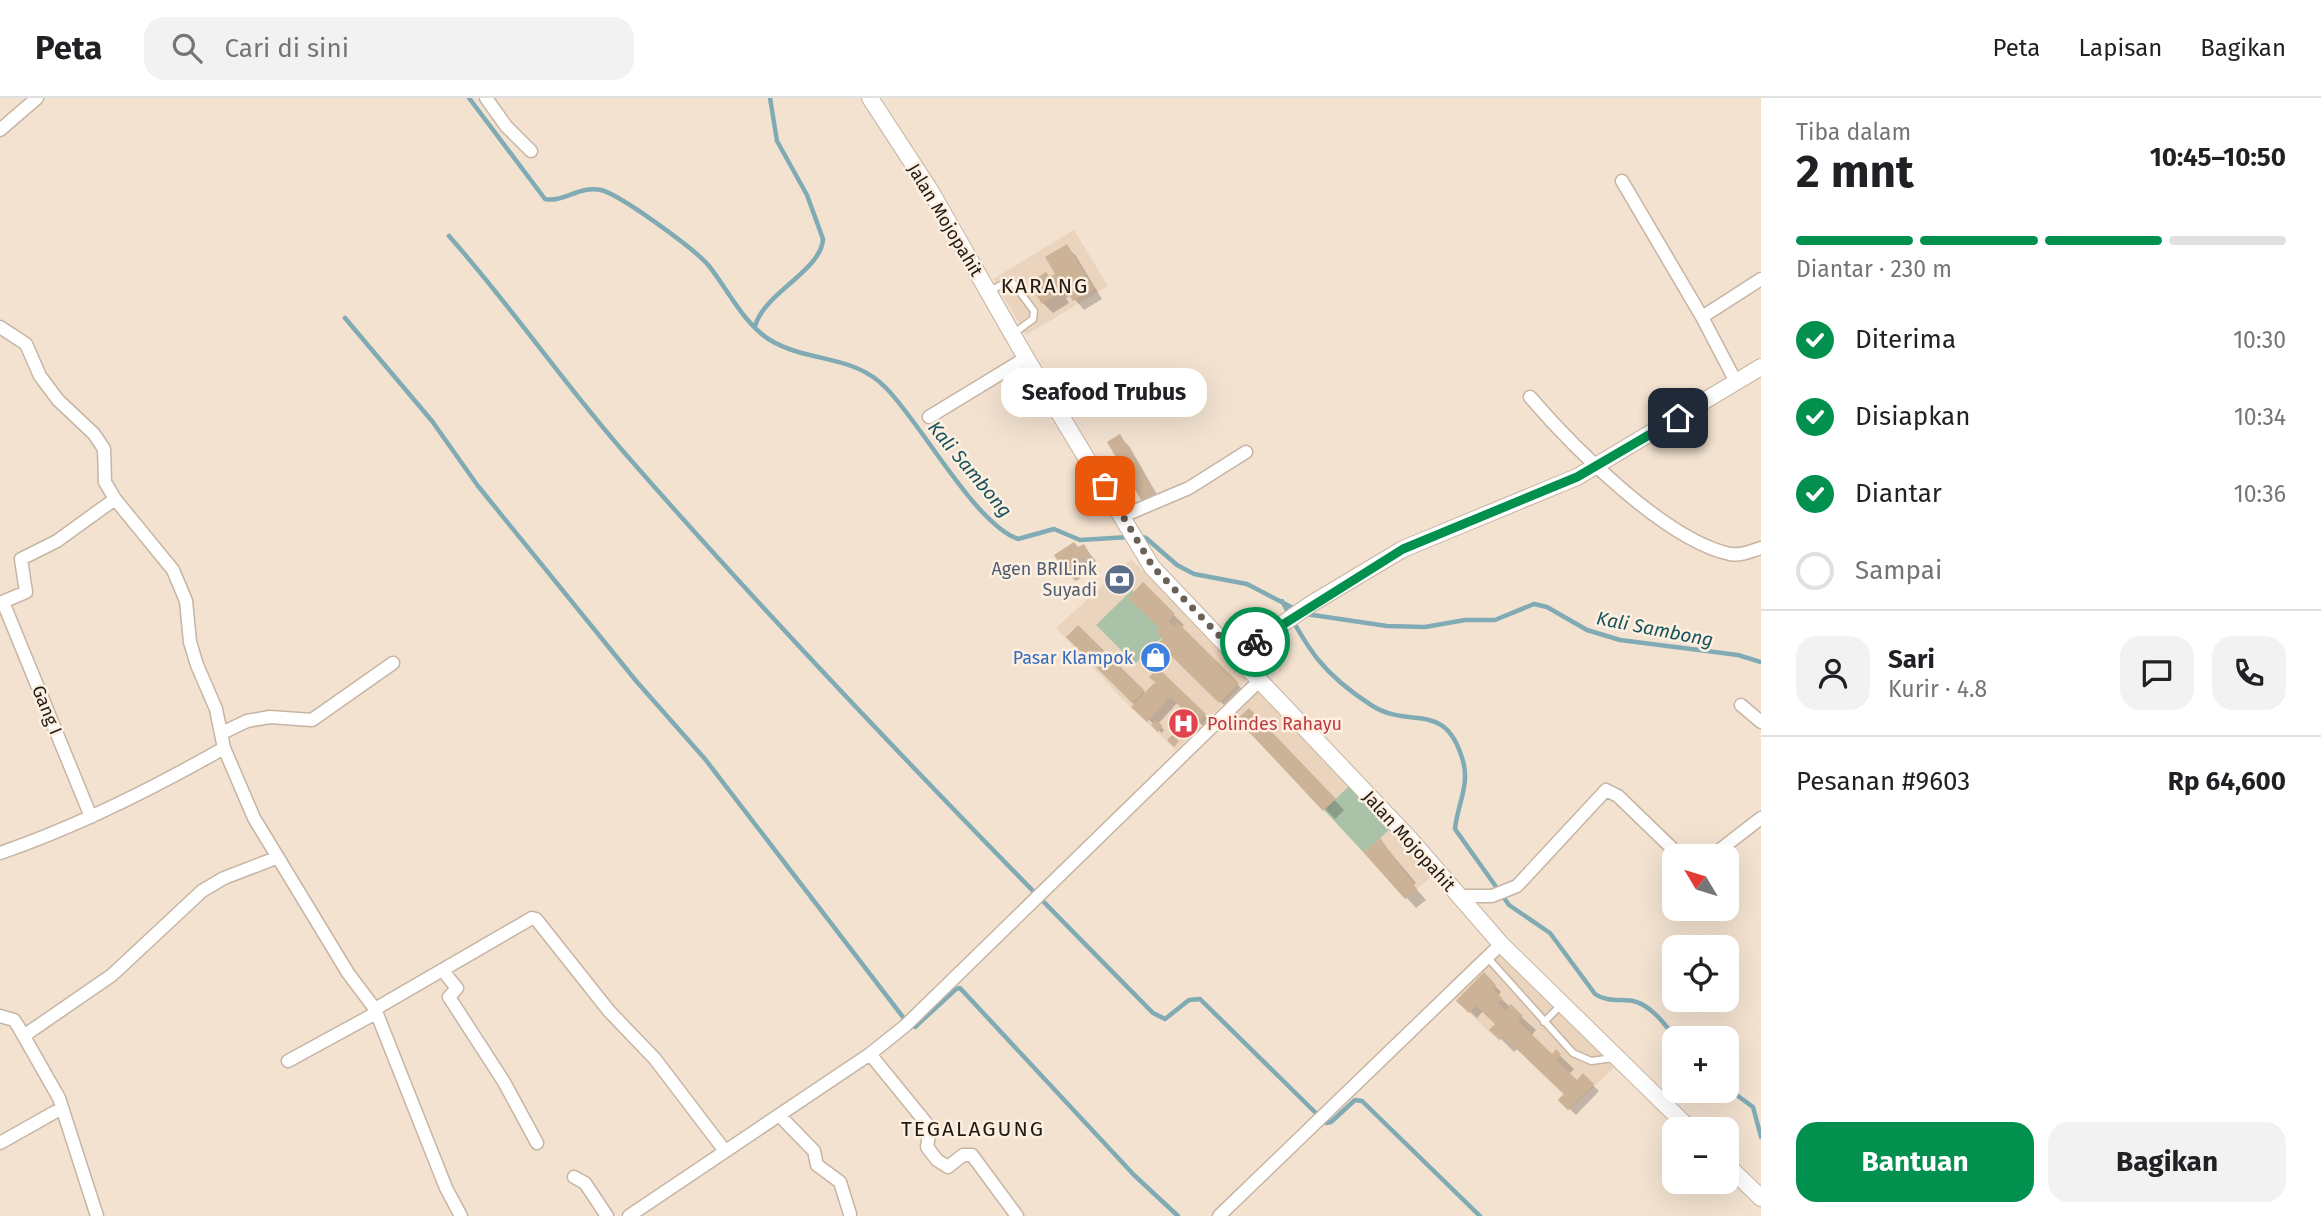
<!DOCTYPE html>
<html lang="id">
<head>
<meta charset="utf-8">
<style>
  :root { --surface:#fff; --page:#f2f2f2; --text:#202124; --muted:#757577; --line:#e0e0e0; --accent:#02904f }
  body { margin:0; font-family:"Fira Sans",sans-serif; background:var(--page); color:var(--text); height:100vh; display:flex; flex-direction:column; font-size:26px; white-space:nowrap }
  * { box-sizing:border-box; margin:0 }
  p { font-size:23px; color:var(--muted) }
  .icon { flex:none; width:38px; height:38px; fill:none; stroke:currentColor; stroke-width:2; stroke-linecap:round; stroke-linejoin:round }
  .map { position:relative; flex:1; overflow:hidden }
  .details { display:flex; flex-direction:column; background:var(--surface); width:560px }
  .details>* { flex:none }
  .needle { width:46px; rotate:308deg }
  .tools { position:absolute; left:1662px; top:746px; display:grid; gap:14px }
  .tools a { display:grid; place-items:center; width:77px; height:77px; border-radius:14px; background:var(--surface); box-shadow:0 7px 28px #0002; font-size:35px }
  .pin { position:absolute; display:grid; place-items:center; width:60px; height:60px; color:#fff; margin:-30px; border-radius:14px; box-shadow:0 4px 10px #0006 }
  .courier { position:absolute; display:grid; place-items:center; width:70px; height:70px; margin:-35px; border:5px solid #02904f; border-radius:50%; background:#fff; color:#222; box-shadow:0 2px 9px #0007 }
  .bubble { position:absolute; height:49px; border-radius:21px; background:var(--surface); box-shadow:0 7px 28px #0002; font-size:23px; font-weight:700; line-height:49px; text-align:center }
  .headline em { font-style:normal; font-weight:700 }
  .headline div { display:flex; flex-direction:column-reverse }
  .headline { display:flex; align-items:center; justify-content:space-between; height:119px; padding:0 35px }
  h1 { font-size:46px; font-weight:700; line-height:52px }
  .bar { display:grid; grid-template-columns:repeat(4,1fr); gap:10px 7px; align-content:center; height:84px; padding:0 35px }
  .bar i { height:9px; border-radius:5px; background:var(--line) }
  .bar .selected { background:var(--accent) }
  .bar p { grid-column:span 4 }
  .line { display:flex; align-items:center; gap:18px; padding:0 35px; border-top:2px solid var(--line) }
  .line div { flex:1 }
  .round { display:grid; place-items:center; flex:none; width:74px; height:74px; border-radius:21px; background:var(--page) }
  ol { padding:0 35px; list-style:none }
  li { display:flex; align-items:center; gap:21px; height:77px }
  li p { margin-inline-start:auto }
  li .icon { padding:7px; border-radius:50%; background:var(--accent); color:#fff; stroke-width:4 }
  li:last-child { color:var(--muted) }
  li i { width:38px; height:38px; border:4px solid var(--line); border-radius:50% }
  .primary-button { display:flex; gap:14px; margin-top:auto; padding:14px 35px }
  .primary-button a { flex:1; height:80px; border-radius:21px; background:var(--accent); color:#fff; font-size:28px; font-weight:700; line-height:80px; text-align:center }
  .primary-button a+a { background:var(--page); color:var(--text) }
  header { display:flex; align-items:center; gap:42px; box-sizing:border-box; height:98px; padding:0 35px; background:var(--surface); border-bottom:2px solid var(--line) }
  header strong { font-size:33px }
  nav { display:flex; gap:38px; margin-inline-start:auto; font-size:24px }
  .search { width:490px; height:63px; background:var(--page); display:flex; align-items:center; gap:18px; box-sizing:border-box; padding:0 24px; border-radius:21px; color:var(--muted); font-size:26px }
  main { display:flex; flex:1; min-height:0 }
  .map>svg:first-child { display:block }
  .built { fill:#ebd4be }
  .green { fill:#aac3a8 }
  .shadow { fill:#0003 }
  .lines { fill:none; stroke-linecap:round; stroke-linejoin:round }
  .stream { stroke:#80abb5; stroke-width:4.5 }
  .building { fill:#ccb296 }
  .lane-casing { stroke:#c6b5a4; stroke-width:9 }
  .street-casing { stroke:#c6b5a4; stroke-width:15 }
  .secondary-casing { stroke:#c6b5a4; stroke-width:18 }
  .lane { stroke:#fff; stroke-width:6 }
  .street { stroke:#fff; stroke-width:12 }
  .secondary { stroke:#fff; stroke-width:16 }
  .done { stroke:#6a6156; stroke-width:7; stroke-dasharray:0 12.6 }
  .route { stroke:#02904f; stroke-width:9 }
  .labels { text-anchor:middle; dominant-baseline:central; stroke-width:5; stroke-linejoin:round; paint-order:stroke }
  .street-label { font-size:18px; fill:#211b15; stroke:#fef0e1 }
  .service-label { font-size:18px; fill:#4e5e75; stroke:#fef0e1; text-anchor:end }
  .shop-label { font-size:18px; fill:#366cbe; stroke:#fef0e1; text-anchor:end }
  .health-label { font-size:18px; fill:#be3a42; stroke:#fef0e1; text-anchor:start }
  .water-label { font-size:19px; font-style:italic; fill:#15535e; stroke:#fef0e1 }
  .quarter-label { font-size:21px; letter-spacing:2px; fill:#211b15; stroke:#fef0e1 }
</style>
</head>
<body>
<header>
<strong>Peta</strong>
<div class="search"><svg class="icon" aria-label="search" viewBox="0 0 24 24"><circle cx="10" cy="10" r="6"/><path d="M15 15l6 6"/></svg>Cari di sini</div>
<nav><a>Peta</a><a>Lapisan</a><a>Bagikan</a></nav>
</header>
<main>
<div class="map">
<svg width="1761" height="1118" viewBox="0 0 1761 1118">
  <rect width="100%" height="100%" fill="#f3e2d0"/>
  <path class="built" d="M1074 132 1108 188 1026 237 993 181Z
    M1131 461 1249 580 1176 652 1128 607 1056 530Z
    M1260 591 1349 688 1324 712 1233 618Z
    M1389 732 1432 778 1405 801 1364 755Z
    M1500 855 1617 967 1568 1013 1557 1002 1562 996 1504 939 1499 943 1452 899Z"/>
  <path class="green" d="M1132 492 1171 531 1135 566 1096 527Z
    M1349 688 1389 732 1364 755 1324 712Z"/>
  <path class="shadow" d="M1066 148 1076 158 1102 201 1084 212 1071 197 1066 200 1069 205 1053 215 1043 205 1051 181 1058 176Z
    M1119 338 1129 348 1162 405 1152 411 1142 401Z
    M1083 448 1096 463 1085 470 1088 475 1076 483 1069 477 1079 451Z
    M1143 487 1184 527 1181 530 1247 596 1230 613 1161 545 1165 541Z
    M1078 529 1146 596 1157 584 1158 572 1211 624 1205 630 1178 604 1158 626 1164 632 1162 635 1068 539Z
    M1249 612 1344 712 1335 721 1239 622Z
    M1181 614 1203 635 1194 645 1172 623Z
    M1380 742 1416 785 1413 787 1426 802 1416 810 1366 755Z
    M1484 877 1501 894 1498 898 1536 932 1531 938 1552 958 1556 954 1574 971 1569 976 1577 984 1583 978 1599 993 1576 1017 1560 1002 1566 996 1518 950 1514 954 1492 932 1497 927 1483 913 1477 920 1459 903Z"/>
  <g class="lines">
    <path class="stream" d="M469 0 545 101C563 105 580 87 601 92 621 97 696 152 709 168 728 192 744 226 770 242 808 265 854 256 886 290 921 325 975 426 1018 441L1054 431 1080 442 1129 439
      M449 138C513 210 566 289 629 360 797 552 974 734 1153 915L1165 921 1189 902 1200 901 1326 1025 1331 1024 1355 1002 1362 1003 1480 1118
      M345 220 432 323 478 388 637 584 705 661 906 923 915 929 956 891 960 890 1134 1077 1178 1118
      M755 228C765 194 821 173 823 141L807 97 777 43 770 0
      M1138 438 1146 440 1177 467 1194 476 1247 486 1295 511
      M1282 503C1308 552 1323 576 1371 607 1411 633 1445 600 1463 663 1470 687 1457 708 1455 731L1509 807 1550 835 1595 896C1606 904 1620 901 1633 903 1651 907 1665 926 1675 940
      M1306 516 1387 528 1425 529 1465 522H1495L1534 506 1547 509 1587 532 1620 542 1738 557 1761 564
      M1727 990 1753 1009 1761 1039"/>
  </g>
  <path class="building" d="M1067 146 1094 191 1073 203 1063 187 1058 190 1060 194 1042 206 1029 185 1046 174 1050 179 1055 176 1045 159Z
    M1120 336 1154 394 1141 402 1107 344Z
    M1074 444 1078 449 1084 446 1090 456 1080 463 1083 468 1068 478 1054 457Z
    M1143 484 1175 516 1168 523 1174 529 1177 524 1239 585 1219 605 1158 545 1163 540 1156 533 1159 530 1128 500Z
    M1078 527 1145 593 1132 605 1066 539Z
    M1158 570 1206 616 1197 625 1170 599 1147 624 1131 609 1154 585 1160 589 1149 579Z
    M1249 610 1336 701 1323 713 1237 621Z
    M1181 612 1198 628 1186 640 1169 623Z
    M1156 622 1163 628 1158 634 1151 627Z
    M1172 637 1179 643 1174 649 1167 642Z
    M1380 740 1417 791 1405 801 1364 755Z
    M1484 874 1496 887 1493 891 1503 901 1498 905 1506 912 1511 906 1523 918 1518 923 1552 956 1556 951 1561 956 1556 962 1577 982 1583 975 1594 986 1568 1012 1558 1002 1564 996 1503 938 1500 942 1489 932 1495 926 1476 908 1469 915 1456 903Z"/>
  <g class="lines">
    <defs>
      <path id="lane" d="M990 193 1005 185H1013L1034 213 1033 221 1013 236
        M1487 859 1573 955 1591 963 1614 960
        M1544 924 1562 906"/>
      <path id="street" d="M486 0 506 28 531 53
        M0 32 37 0
        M1622 83 1702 219
        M0 229 26 246 40 278 58 302 94 336 104 351 105 384 115 401 173 472 186 503 190 544 197 567 216 611 224 650 254 720 348 875 375 911 446 1090 461 1118
        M1735 282 1702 219 1761 181
        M1530 299C1573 349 1665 442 1730 456 1741 458 1751 453 1761 450
        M929 319 1026 260
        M1123 418 1189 390 1246 354
        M3 504 91 719
        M0 505 26 494 21 461 57 443 115 401
        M1741 607 1761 624
        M222 635 247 623 270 619 312 622 393 565
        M0 755C79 728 152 691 224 650
        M1712 758 1761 720
        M1459 798H1492L1517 788 1606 692 1618 698 1680 758
        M442 872 457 890 449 899 504 984 537 1045
        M375 911 532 820 536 821 609 913 655 961 725 1053
        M0 918 14 922 18 928 59 1000 97 1118
        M25 937 112 877 202 793 224 780 276 760
        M870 956 927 1026 930 1031 927 1049 937 1062 948 1069 963 1057H972L1017 1118
        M288 963 376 915
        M779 1017 814 1053 817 1067 840 1084 850 1116
        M0 1045 62 1010
        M574 1079 585 1085 607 1118
        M629 1118 870 956 905 928 1261 581
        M1219 1118 1501 846"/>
      <path id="secondary" d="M870 0 930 92 1026 260 1152 469 1409 740 1501 846 1690 1031
        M1238 557 1311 506 1403 451 1577 379 1761 269
        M1727 1067 1761 1100"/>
    </defs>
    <use href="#lane" class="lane-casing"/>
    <use href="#street" class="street-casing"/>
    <use href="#secondary" class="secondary-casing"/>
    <use href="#lane" class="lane"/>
    <use href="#street" class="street"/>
    <use href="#secondary" class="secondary"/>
  </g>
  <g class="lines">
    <path class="done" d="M1105 388 1153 469 1238 557 1255 544"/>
    <path class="route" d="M1255 544 1403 451 1577 379 1678 320"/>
  </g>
  <defs>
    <symbol id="bank-disc" viewBox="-11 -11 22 22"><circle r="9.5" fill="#5c6f8a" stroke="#fef0e1"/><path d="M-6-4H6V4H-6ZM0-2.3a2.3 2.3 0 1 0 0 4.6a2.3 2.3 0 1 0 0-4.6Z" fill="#fff"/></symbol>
    <symbol id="shop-disc" viewBox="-11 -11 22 22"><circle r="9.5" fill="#3f7fe0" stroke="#fef0e1"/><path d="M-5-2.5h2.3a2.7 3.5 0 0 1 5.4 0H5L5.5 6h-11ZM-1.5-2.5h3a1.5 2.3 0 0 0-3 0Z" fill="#fff"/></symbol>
    <symbol id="hospital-disc" viewBox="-11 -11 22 22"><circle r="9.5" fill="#e0444e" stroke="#fef0e1"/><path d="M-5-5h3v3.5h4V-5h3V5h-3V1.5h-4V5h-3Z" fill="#fff"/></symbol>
  </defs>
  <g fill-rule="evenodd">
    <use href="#bank-disc" x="1102" y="464" width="35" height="35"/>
    <use href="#shop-disc" x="1138" y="542" width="35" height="35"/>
    <use href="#hospital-disc" x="1166" y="608" width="35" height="35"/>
  </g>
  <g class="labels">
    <g class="street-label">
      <text transform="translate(945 122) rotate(59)">Jalan Mojopahit</text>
      <text transform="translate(47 612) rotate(68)">Gang I</text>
      <text transform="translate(1409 743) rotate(48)">Jalan Mojopahit</text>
    </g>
    <g class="service-label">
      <text x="1097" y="471">Agen BRILink<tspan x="1097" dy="21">Suyadi</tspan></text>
    </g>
    <g class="shop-label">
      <text x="1133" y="560">Pasar Klampok</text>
    </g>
    <g class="health-label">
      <text x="1207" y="626">Polindes Rahayu</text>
    </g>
    <g class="water-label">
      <text transform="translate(970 371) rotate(50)">Kali Sambong</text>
      <text transform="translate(1655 531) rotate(11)">Kali Sambong</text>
    </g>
    <g class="quarter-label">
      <text x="1045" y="188">KARANG</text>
      <text x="973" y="1031">TEGALAGUNG</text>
    </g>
  </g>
</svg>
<div class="tools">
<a><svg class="needle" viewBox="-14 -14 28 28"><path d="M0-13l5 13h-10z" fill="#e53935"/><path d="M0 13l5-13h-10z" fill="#757577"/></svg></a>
<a><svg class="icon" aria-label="locate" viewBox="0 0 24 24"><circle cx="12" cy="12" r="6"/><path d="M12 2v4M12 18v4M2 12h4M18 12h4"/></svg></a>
<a>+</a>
<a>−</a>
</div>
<div class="pin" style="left:1105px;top:388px;background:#ea580c"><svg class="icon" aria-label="bag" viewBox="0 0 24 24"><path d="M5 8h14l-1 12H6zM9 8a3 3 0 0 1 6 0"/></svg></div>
<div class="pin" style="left:1678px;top:320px;background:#1f2937"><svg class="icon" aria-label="home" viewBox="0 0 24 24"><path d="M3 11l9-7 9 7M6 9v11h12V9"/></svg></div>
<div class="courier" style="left:1255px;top:544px"><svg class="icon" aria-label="bike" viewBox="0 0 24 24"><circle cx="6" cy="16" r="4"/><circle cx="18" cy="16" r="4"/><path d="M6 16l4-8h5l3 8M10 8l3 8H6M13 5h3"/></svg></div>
<div class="bubble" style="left:1001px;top:270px;width:206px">Seafood Trubus</div>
</div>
<section class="details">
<div class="headline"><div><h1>2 mnt</h1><p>Tiba dalam</p></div><em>10:45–10:50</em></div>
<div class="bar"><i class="selected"></i><i class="selected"></i><i class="selected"></i><i></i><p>Diantar · 230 m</p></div>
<ol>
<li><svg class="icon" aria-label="check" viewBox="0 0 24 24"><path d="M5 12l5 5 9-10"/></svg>Diterima<p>10:30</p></li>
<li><svg class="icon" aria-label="check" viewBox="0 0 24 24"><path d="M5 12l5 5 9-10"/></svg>Disiapkan<p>10:34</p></li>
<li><svg class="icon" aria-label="check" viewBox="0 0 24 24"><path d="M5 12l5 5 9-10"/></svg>Diantar<p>10:36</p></li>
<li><i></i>Sampai</li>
</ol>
<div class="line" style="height:126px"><a class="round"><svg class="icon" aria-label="person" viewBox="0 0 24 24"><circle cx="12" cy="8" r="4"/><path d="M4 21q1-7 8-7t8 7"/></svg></a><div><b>Sari</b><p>Kurir · 4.8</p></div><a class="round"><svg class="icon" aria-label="chat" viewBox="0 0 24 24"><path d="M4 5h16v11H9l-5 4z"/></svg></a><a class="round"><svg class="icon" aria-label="phone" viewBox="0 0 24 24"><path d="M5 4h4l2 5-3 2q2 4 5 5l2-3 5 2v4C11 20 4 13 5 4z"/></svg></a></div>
<div class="line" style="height:91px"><div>Pesanan #9603</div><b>Rp 64,600</b></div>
<div class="primary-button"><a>Bantuan</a><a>Bagikan</a></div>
</section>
</main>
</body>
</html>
